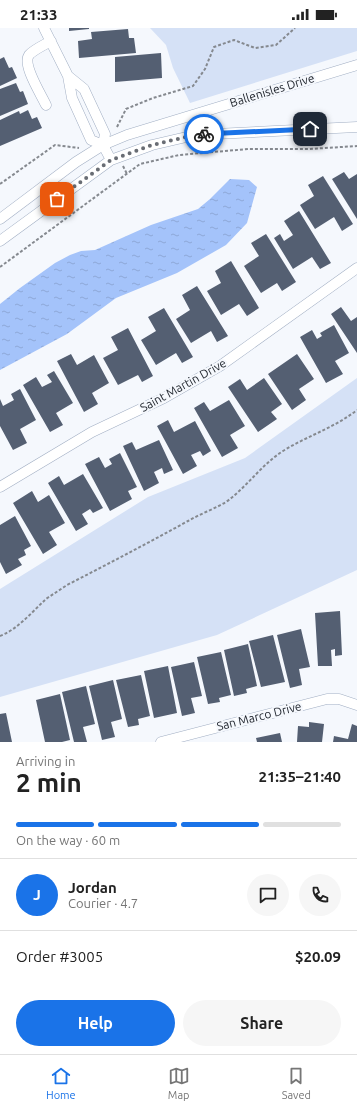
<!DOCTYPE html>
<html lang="en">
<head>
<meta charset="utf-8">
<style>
  :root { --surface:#fff; --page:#f6f6f6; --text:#222; --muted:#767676; --line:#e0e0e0; --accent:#1a73e8 }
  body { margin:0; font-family:Ubuntu,sans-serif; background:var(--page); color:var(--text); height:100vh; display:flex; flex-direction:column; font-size:15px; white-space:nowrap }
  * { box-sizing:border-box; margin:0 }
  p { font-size:13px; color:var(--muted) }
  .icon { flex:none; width:22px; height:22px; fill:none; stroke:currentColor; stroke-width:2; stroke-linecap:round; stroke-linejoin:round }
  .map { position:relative; height:714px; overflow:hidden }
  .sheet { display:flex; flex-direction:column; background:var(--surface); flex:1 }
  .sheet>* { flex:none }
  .pin { position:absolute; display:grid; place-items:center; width:34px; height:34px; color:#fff; margin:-17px; border-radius:8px; box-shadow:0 2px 6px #0006 }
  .courier { position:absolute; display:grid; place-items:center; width:40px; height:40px; margin:-20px; border:3px solid #1a73e8; border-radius:50%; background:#fff; color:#222; box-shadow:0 1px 5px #0007 }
  .head em { font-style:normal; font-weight:700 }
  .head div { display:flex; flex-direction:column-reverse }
  .head { display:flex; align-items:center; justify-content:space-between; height:68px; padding:0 16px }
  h1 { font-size:26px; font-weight:700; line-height:30px }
  .bar { display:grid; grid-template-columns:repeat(4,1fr); gap:6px 4px; align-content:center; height:48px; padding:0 16px }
  .bar i { height:5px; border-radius:3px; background:var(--line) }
  .bar .active { background:var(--accent) }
  .bar p { grid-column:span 4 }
  .line { display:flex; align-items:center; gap:10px; padding:0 16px; border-top:1px solid var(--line) }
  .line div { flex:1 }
  .round { display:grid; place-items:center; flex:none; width:42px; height:42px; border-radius:21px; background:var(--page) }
  .button { display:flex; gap:8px; margin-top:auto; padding:8px 16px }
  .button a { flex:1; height:46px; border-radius:24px; background:var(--accent); color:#fff; font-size:16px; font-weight:700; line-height:46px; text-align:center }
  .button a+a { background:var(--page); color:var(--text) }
  .status { display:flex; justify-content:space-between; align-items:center; height:28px; padding:0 20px; background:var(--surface); direction:ltr }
  .status svg { height:11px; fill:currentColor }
  .dock { display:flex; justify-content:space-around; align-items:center; height:56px; border-top:1px solid var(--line); background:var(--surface); font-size:11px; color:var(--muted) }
  .dock a { display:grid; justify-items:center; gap:2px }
  .dock .active { color:var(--accent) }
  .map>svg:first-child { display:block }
  .green { fill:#d5e1f6 }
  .water { fill:url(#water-ripples) }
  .building { fill:#545f72 }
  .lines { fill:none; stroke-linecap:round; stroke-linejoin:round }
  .minor-casing { stroke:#a1aec3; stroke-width:11 }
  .path { stroke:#85898f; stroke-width:2; stroke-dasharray:3 2; stroke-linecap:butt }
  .minor { stroke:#fff; stroke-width:10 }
  .done { stroke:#696d74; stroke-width:4; stroke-dasharray:0 7.2 }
  .route { stroke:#1a73e8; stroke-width:5 }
  .labels { text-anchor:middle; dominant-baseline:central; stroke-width:4; stroke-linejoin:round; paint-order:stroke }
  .street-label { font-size:12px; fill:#1d222a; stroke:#f5f8fd }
</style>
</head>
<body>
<div class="status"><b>21:33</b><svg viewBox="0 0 49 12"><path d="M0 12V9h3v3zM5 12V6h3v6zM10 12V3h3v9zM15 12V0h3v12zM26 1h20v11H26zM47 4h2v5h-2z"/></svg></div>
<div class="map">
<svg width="357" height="714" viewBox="0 0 357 714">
  <defs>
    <pattern id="water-ripples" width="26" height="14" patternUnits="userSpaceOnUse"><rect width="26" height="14" fill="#a4c3fa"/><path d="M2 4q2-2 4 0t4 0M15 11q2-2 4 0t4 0" fill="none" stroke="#8da7d6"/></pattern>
  </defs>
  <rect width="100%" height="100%" fill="#f5f8fd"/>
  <path class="green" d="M150 0H357V23L190 75 173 40 166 17Z
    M357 350V542L217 607 0 669V561L148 469 245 430Z"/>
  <path class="water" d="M230 151 249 152 257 159 247 195 226 217 177 245 116 270 67 306 0 342V276L20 260 55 235 70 227 81 223 95 222 151 197 198 181 210 171Z"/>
  <path class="building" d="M69 0H89V1L69 3Z
    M128 1 129 10H134L136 25 79 30 78 13 92 11 91 4Z
    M161 25 162 50 115 54V29Z
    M4 29 9 40 12 39 17 50 0 58V31Z
    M16 55 20 64 23 63 28 76 0 88V61Z
    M28 82 32 91 37 89 42 100 0 118V92L19 83 20 86Z
    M344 144 349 151 357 146V191L332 151Z
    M323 148 353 196 342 203 334 189 315 201 300 177 314 168 308 157Z
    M299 183 331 235 320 241 312 229 293 241 274 210 280 206 284 213 293 207 284 193Z
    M266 206 296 254 282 263 277 255 261 265 244 238 259 228 251 215Z
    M231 233 259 280 247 288 239 276 221 287 207 263 221 255 215 243Z
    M197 258 228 308 217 314 211 303 191 315 176 291 190 282 182 267Z
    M341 279 351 293 357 289V325L331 286Z
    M164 280 193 329 182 335 176 325 156 337 141 312 156 303 148 289Z
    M334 297 349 325 335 333 343 346 326 355 300 309 312 302 317 311 322 308 320 305Z
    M128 300 153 348 142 354 138 347 118 357 103 330 118 322 111 309Z
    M71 326 77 337 94 327 109 355 92 365 98 376 84 384 57 333Z
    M297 326 314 351 299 361 306 372 292 382 268 346Z
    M54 343 73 375 56 385 63 397 50 404 23 357 36 349 42 359 52 354 47 347Z
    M264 350 282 376 271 384 277 391 258 404 228 359 240 351 247 362Z
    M20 361 36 392 20 401 27 415 13 422 0 398V371L3 378 14 372 11 366Z
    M229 372 245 398 230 407 238 420 222 429 194 380 204 374 210 383Z
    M168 392 174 404 195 393 211 423 203 428 200 423 191 427 197 438 183 446 157 398Z
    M159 412 173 442 164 446 162 440 154 444 159 455 144 463 123 418 132 414 136 422Z
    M120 425 137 459 128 463 132 471 110 483 85 436 99 429 105 440 112 436 109 431Z
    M83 446 103 480 93 485 90 481 82 486 88 496 76 503 48 455 59 448 64 457Z
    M32 463 38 474 49 467 65 495 49 504 57 517 43 526 13 475Z
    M15 488 31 518 24 522 26 527 18 531 22 537 6 546 0 534V497Z
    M340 583 342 627 335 628V621L331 622 332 638H318L315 585Z
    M301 601 310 639 299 641 302 657 290 660 277 607Z
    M273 607 285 654 261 659 249 613Z
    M248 616 257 658 246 661 247 665 234 668 224 622Z
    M221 624 231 667 219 670 220 674 208 676 197 629Z
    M194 634 202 668 191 670 195 685 182 688 171 639Z
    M168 638 177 685 154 690 144 643Z
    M141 647 150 688 138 691 139 697 128 699 116 652Z
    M113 652 122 691 111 694 115 709 102 712 89 658Z
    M86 658 95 696 83 699 87 714H74L62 664Z
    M60 666 70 712 62 714H45L36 672Z
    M6 685 12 714H0V686Z
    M309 694 324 696 322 714H297L298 698 309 699Z
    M352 696 357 698V714H333L334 708 348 711Z
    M280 705 282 714H257L256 710Z"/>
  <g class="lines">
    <defs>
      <path id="minor" d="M44 0 68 48 72 70 91 112 103 117
        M68 48 84 61 105 106 103 117 111 132
        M46 77C41 66 22 37 29 27 33 22 46 16 51 13
        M0 191 76 134 103 117 127 107 357 37
        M0 213 111 132 152 117 195 107 357 99
        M0 459 92 404 164 370 220 338 357 240
        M161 714 327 671H339L357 677"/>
    </defs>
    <use href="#minor" class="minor-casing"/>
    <path class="path" d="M117 99 126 81 153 70 193 58 205 41 214 19 234 12 255 20 276 17 295 0
      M123 138 127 146
      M0 156 55 117 79 120
      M0 239 140 136 179 127 248 121H309L357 118
      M0 608C18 601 32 584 46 571 53 566 60 562 67 557 108 536 148 515 188 493 200 486 214 481 226 474 247 459 261 437 283 423 307 408 334 400 357 382"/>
    <use href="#minor" class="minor"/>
  </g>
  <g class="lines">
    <path class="done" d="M57 171 111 132 152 117 195 107 204 106"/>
    <path class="route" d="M204 106 310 101"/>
  </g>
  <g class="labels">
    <g class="street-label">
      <text transform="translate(272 62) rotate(-17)">Ballenisles Drive</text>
      <text transform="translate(183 357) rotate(-29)">Saint Martin Drive</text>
      <text transform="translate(259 688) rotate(-14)">San Marco Drive</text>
    </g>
  </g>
</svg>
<div class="pin" style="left:57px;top:171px;background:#ea580c"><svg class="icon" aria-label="bag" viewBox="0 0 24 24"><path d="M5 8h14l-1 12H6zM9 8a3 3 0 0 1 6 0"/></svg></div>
<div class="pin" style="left:310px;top:101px;background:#1f2937"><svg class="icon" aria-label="home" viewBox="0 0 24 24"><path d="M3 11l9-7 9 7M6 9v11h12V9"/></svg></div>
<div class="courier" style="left:204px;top:106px"><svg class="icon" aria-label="bike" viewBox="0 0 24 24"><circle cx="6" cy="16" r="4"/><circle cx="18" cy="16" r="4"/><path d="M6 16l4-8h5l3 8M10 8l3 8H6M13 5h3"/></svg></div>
</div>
<section class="sheet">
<div class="head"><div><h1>2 min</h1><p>Arriving in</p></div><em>21:35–21:40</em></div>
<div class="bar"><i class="active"></i><i class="active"></i><i class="active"></i><i></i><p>On the way · 60 m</p></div>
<div class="line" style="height:72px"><b class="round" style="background:var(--accent);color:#fff">J</b><div><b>Jordan</b><p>Courier · 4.7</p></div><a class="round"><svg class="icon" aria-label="chat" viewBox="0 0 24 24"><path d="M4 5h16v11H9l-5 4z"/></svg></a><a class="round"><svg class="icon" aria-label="phone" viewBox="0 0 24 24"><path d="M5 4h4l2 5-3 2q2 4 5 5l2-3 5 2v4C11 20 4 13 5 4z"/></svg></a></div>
<div class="line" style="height:52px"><div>Order #3005</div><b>$20.09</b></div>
<div class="button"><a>Help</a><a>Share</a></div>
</section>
<nav class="dock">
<a class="active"><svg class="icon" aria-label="home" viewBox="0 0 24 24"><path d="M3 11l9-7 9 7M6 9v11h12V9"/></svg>Home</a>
<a><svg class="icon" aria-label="map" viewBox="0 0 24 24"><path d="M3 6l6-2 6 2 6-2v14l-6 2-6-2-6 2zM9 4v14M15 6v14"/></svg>Map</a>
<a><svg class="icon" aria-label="saved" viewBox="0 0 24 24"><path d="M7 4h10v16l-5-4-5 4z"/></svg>Saved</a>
</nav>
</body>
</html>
